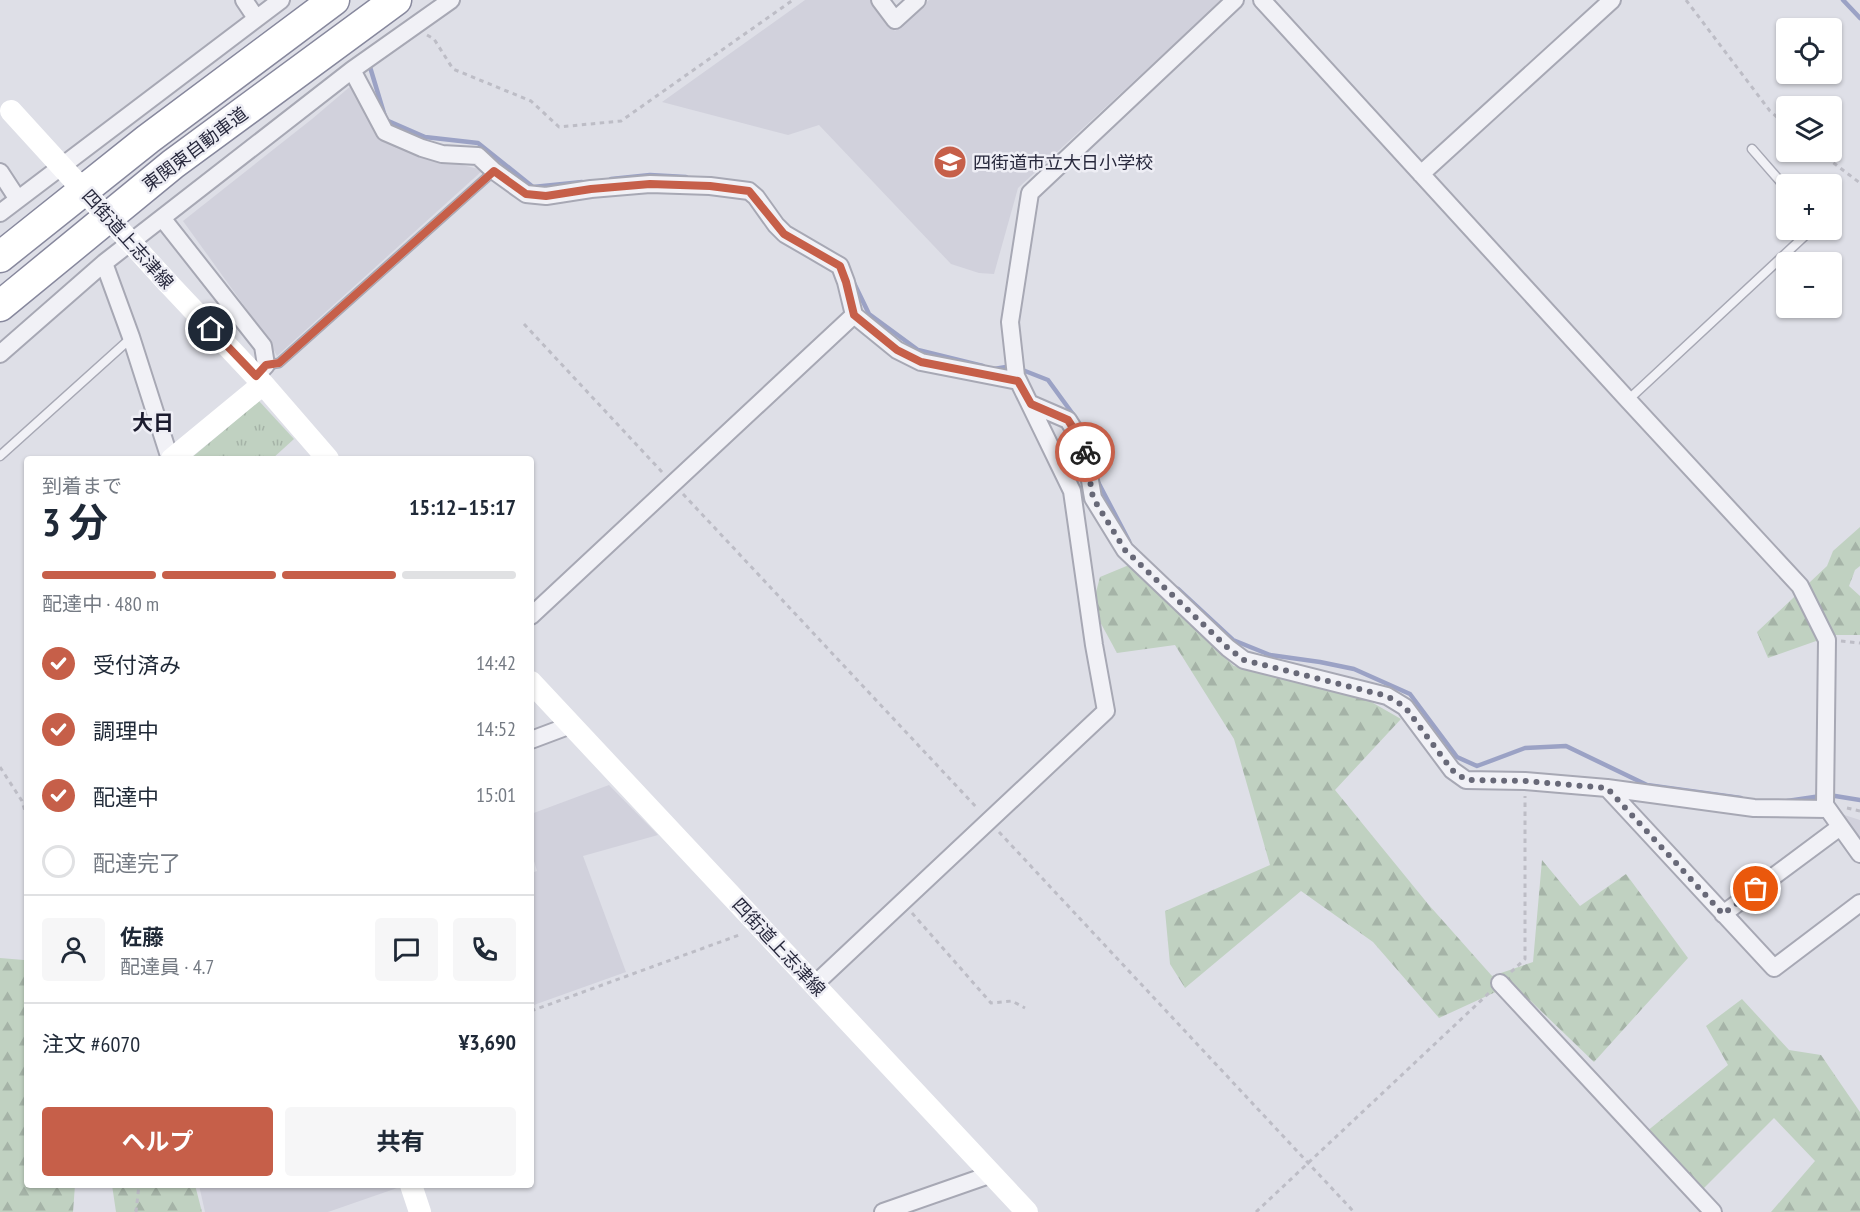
<!DOCTYPE html>
<html lang="ja">
<head>
<meta charset="utf-8">
<style>
  :root { --surface:#fff; --page:#f6f6f7; --text:#1f2937; --muted:#747a83; --line:#e0e1e3; --accent:#c65f49 }
  body { margin:0; font-family:"PT Sans Narrow","Noto Sans JP",sans-serif; background:var(--page); color:var(--text); height:100vh; display:flex; flex-direction:column; font-size:22px; white-space:nowrap }
  * { box-sizing:border-box; margin:0 }
  p { font-size:20px; color:var(--muted) }
  .icon { flex:none; width:33px; height:33px; fill:none; stroke:currentColor; stroke-width:2; stroke-linecap:round; stroke-linejoin:round }
  .map { position:relative; flex:1; overflow:hidden }
  .drawer { position:absolute; left:24px; top:456px; width:510px; height:732px; display:flex; flex-direction:column; background:var(--surface); border-radius:6px; box-shadow:0 2px 4px #0004 }
  .drawer>* { flex:none }
  .fabs { position:absolute; left:1776px; top:18px; display:grid; gap:12px }
  .fabs a { display:grid; place-items:center; width:66px; height:66px; border-radius:6px; background:var(--surface); box-shadow:0 2px 4px #0004; font-size:30px }
  .pin { position:absolute; display:grid; place-items:center; width:51px; height:51px; color:#fff; margin:-26px; border:3px solid #fff; border-radius:50%; box-shadow:0 2px 6px #0007 }
  .courier { position:absolute; display:grid; place-items:center; width:60px; height:60px; margin:-30px; border:4px solid #c65f49; border-radius:50%; background:#fff; color:#222; box-shadow:0 2px 8px #0007 }
  .summary em { font-style:normal; font-weight:700 }
  .summary div { display:flex; flex-direction:column-reverse }
  .summary { display:flex; align-items:center; justify-content:space-between; height:102px; padding:0 18px }
  h1 { font-size:39px; font-weight:700; line-height:45px }
  .bar { display:grid; grid-template-columns:repeat(4,1fr); gap:9px 6px; align-content:center; height:72px; padding:0 18px }
  .bar i { height:8px; border-radius:4px; background:var(--line) }
  .bar .active { background:var(--accent) }
  .bar p { grid-column:span 4 }
  .line { display:flex; align-items:center; gap:15px; padding:0 18px; border-top:2px solid var(--line) }
  .line div { flex:1 }
  .round { display:grid; place-items:center; flex:none; width:63px; height:63px; border-radius:6px; background:var(--page) }
  ol { padding:0 18px; list-style:none }
  li { display:flex; align-items:center; gap:18px; height:66px }
  li p { margin-inline-start:auto }
  li .icon { padding:6px; border-radius:50%; background:var(--accent); color:#fff; stroke-width:4 }
  li:last-child { color:var(--muted) }
  li i { width:33px; height:33px; border:3px solid var(--line); border-radius:50% }
  .primary-button { display:flex; gap:12px; margin-top:auto; padding:12px 18px }
  .primary-button a { flex:1; height:69px; border-radius:6px; background:var(--accent); color:#fff; font-size:24px; font-weight:700; line-height:69px; text-align:center }
  .primary-button a+a { background:var(--page); color:var(--text) }
  .map>svg:first-child { display:block }
  .built { fill:#d1d1dc }
  .forest { fill:url(#forest-firs) }
  .park { fill:url(#park-tufts) }
  .lines { fill:none; stroke-linecap:round; stroke-linejoin:round }
  .stream { stroke:#9ba2c5; stroke-width:4.5 }
  .lane-casing { stroke:#a7a8b4; stroke-width:11 }
  .street-casing { stroke:#a7a8b4; stroke-width:20 }
  .highway-casing { stroke:#87889d; stroke-width:33 }
  .path { stroke:#bdbdc6; stroke-width:3; stroke-dasharray:4.5 4.5; stroke-linecap:butt }
  .lane { stroke:#f1f1f6; stroke-width:8 }
  .street { stroke:#f1f1f6; stroke-width:16 }
  .secondary { stroke:#fff; stroke-width:22 }
  .highway { stroke:#fff; stroke-width:30 }
  .secondary-bridge { stroke:#fff; stroke-width:22 }
  .done { stroke:#686978; stroke-width:6; stroke-dasharray:0 10.8 }
  .route { stroke:#c65f49; stroke-width:8 }
  .labels { text-anchor:middle; dominant-baseline:central; stroke-width:5; stroke-linejoin:round; paint-order:stroke }
  .street-label { font-size:18px; fill:#28293d; stroke:#eeeef5 }
  .poi-label { font-size:18px; fill:#28293d; stroke:#eeeef5; text-anchor:start }
  .quarter-label { font-size:21px; font-weight:bold; fill:#1b1b2e; stroke:#eeeef5 }
</style>
</head>
<body>
<div class="map">
<svg width="1860" height="1212" viewBox="0 0 1860 1212">
  <defs>
    <pattern id="forest-firs" width="22" height="20" patternUnits="userSpaceOnUse" patternTransform="scale(1.5)"><rect width="22" height="20" fill="#c0d1c1"/><path d="M5 1l3.5 6h-7zM16 11l3.5 6h-7z" fill="#a5b3a7"/></pattern>
    <pattern id="park-tufts" width="24" height="20" patternUnits="userSpaceOnUse" patternTransform="scale(1.5)"><rect width="24" height="20" fill="#c0d1c1"/><path d="M3 7l-1-3M5 7V3M7 7l1-3M15 17l-1-3M17 17v-4M19 17l1-3" fill="none" stroke="#a5b3a7"/></pattern>
  </defs>
  <rect width="100%" height="100%" fill="#dedfe7"/>
  <path class="built" d="M805 0H871L895 31 929 0H1222L1018 188 994 274 979 273 951 264 819 125 788 135 662 102Z
    M352 85 381 136 441 160 483 170 277 356 266 336 183 221 312 119Z
    M609 785 658 835 583 856 626 972 531 1006V873L537 871 531 851V814Z
    M1838 813 1860 820V843Z
    M199 1185H399L400 1187 328 1212H205Z"/>
  <path class="forest" d="M1860 527V566L1855 570 1849 586 1860 596V635H1833L1768 658 1757 632 1827 566 1833 551Z
    M1129 565 1234 666 1340 684 1401 719 1335 790 1428 904 1492 976 1533 962 1542 860 1580 906 1626 874 1688 958 1594 1062 1513 984 1439 1018 1373 942 1301 891 1185 988 1170 964 1165 911 1270 865 1234 739 1175 645 1117 653 1099 620 1095 596 1100 577Z
    M0 958 24 960 27 965V1185H75L73 1212H0Z
    M1742 999 1789 1050 1821 1055 1860 1112V1212H1771L1815 1161 1774 1118 1698 1194 1646 1132 1728 1065 1706 1026Z
    M112 1185H195L202 1212H116Z"/>
  <path class="park" d="M259 401 294 439 272 459H190Z"/>
  <g class="lines">
    <path class="stream" d="M1843 0 1860 18
      M370 67 386 120 425 137 478 143 533 187 582 182
      M611 179 650 175 686 177
      M854 283 869 314 918 350 983 366
      M994 369 1012 366
      M1020 369 1048 380 1075 417
      M1083 429 1091 440 1093 447
      M1098 482 1129 541
      M1178 589 1233 640 1270 655 1320 662 1354 669 1410 694 1457 757 1477 766 1525 748 1566 746 1647 785 1741 798
      M1829 795 1860 800
      M1787 801 1821 796"/>
    <defs>
      <path id="lane" d="M1752 149 1786 188
        M266 365 279 363 494 171
        M1628 400 1811 230
        M0 456 131 338"/>
      <path id="street" d="M244 0 256 18
        M880 0 895 20 917 0
        M1262 0 1628 400 1800 586 1827 640 1825 805 1860 854
        M352 70 385 132 422 148 442 154 478 156 494 171 526 194 546 196 591 189 650 184 710 186 749 191 756 197 776 225 785 234 840 266 846 282 854 315 897 350 921 362 1018 381
        M0 172 17 198
        M1421 174 1612 0
        M0 213 281 0
        M162 218 263 346 266 365 256 376
        M104 263 131 337 170 459
        M0 354 104 263 352 70 451 0
        M1031 404 1068 420 1084 445 1093 498 1125 550 1228 648 1244 660 1387 696 1405 707 1452 770 1466 780 1525 781 1607 788 1754 808 1826 809
        M531 616 854 315
        M531 740 571 725
        M1607 788 1774 968 1860 903
        M1723 914 1840 827
        M1500 983 1713 1212
        M814 985 1106 711 1094 645 1072 491 1016 376 1010 322 1030 193 1235 0
        M883 1212 992 1174"/>
      <path id="highway" d="M0 257 148 139 334 0
        M0 306 173 164 396 0"/>
    </defs>
    <use href="#lane" class="lane-casing"/>
    <use href="#street" class="street-casing"/>
    <use href="#highway" class="highway-casing"/>
    <path class="path" d="M1686 0 1770 111 1786 125
      M427 35 434 39 453 69 531 101 559 127 621 121 793 0
      M1819 152 1860 183
      M524 324 662 472
      M683 494 978 809
      M1841 641 1860 643
      M0 767 22 801 27 818
      M1847 808 1860 811
      M999 832 1354 1212
      M912 913 991 1003 1012 1001 1025 1008
      M1511 972 1525 959V796
      M531 1011 742 934
      M136 1212 139 1185
      M1256 1212 1489 993"/>
    <use href="#lane" class="lane"/>
    <use href="#street" class="street"/>
    <path class="secondary" d="M167 282 263 384 328 459
      M172 459 263 384
      M531 682 1027 1212
      M411 1185 420 1212"/>
    <use href="#highway" class="highway"/>
    <path class="secondary-bridge" d="M11 111 167 282"/>
  </g>
  <g class="lines">
    <path class="done" d="M1085 452 1093 498 1125 550 1228 648 1244 660 1387 696 1405 707 1452 770 1466 780 1525 781 1607 788 1723 914 1756 889"/>
    <path class="route" d="M211 329 256 376 266 365 279 363 494 171 526 194 546 196 591 189 650 184 710 186 749 191 784 234 840 266 846 282 854 315 897 350 921 362 1018 381 1031 404 1068 420 1084 445 1085 452"/>
  </g>
  <defs>
    <symbol id="school-disc" viewBox="-11 -11 22 22"><circle r="9.5" fill="#c65f49" stroke="#eeeef5"/><path d="M0-5L7-2L0 1L-7-2ZM-4 1L0 2.5L4 1V4Q0 6-4 4Z" fill="#fff"/></symbol>
  </defs>
  <g fill-rule="evenodd">
    <use href="#school-disc" x="931" y="143" width="38" height="38"/>
  </g>
  <g class="labels">
    <g class="street-label">
      <text transform="translate(195 149) rotate(-37)">東関東自動車道</text>
      <text transform="translate(128 239) rotate(48)">四街道上志津線</text>
      <text transform="translate(779 947) rotate(47)">四街道上志津線</text>
    </g>
    <g class="poi-label">
      <text x="973" y="162">四街道市立大日小学校</text>
    </g>
    <g class="quarter-label">
      <text x="153" y="422">大日</text>
    </g>
  </g>
</svg>
<div class="fabs">
<a><svg class="icon" aria-label="locate" viewBox="0 0 24 24"><circle cx="12" cy="12" r="6"/><path d="M12 2v4M12 18v4M2 12h4M18 12h4"/></svg></a>
<a><svg class="icon" aria-label="layers" viewBox="0 0 24 24"><path d="M12 4l9 5-9 5-9-5zM3 14l9 5 9-5"/></svg></a>
<a>+</a>
<a>−</a>
</div>
<div class="pin" style="left:1756px;top:889px;background:#ea580c"><svg class="icon" aria-label="bag" viewBox="0 0 24 24"><path d="M5 8h14l-1 12H6zM9 8a3 3 0 0 1 6 0"/></svg></div>
<div class="pin" style="left:211px;top:329px;background:#1f2937"><svg class="icon" aria-label="home" viewBox="0 0 24 24"><path d="M3 11l9-7 9 7M6 9v11h12V9"/></svg></div>
<div class="courier" style="left:1085px;top:452px"><svg class="icon" aria-label="bike" viewBox="0 0 24 24"><circle cx="6" cy="16" r="4"/><circle cx="18" cy="16" r="4"/><path d="M6 16l4-8h5l3 8M10 8l3 8H6M13 5h3"/></svg></div>
<section class="drawer">
<div class="summary"><div><h1>3 分</h1><p>到着まで</p></div><em>15:12–15:17</em></div>
<div class="bar"><i class="active"></i><i class="active"></i><i class="active"></i><i></i><p>配達中 · 480 m</p></div>
<ol>
<li><svg class="icon" aria-label="check" viewBox="0 0 24 24"><path d="M5 12l5 5 9-10"/></svg>受付済み<p>14:42</p></li>
<li><svg class="icon" aria-label="check" viewBox="0 0 24 24"><path d="M5 12l5 5 9-10"/></svg>調理中<p>14:52</p></li>
<li><svg class="icon" aria-label="check" viewBox="0 0 24 24"><path d="M5 12l5 5 9-10"/></svg>配達中<p>15:01</p></li>
<li><i></i>配達完了</li>
</ol>
<div class="line" style="height:108px"><a class="round"><svg class="icon" aria-label="person" viewBox="0 0 24 24"><circle cx="12" cy="8" r="4"/><path d="M4 21q1-7 8-7t8 7"/></svg></a><div><b>佐藤</b><p>配達員 · 4.7</p></div><a class="round"><svg class="icon" aria-label="chat" viewBox="0 0 24 24"><path d="M4 5h16v11H9l-5 4z"/></svg></a><a class="round"><svg class="icon" aria-label="phone" viewBox="0 0 24 24"><path d="M5 4h4l2 5-3 2q2 4 5 5l2-3 5 2v4C11 20 4 13 5 4z"/></svg></a></div>
<div class="line" style="height:78px"><div>注文 #6070</div><b>¥3,690</b></div>
<div class="primary-button"><a>ヘルプ</a><a>共有</a></div>
</section>
</div>
</body>
</html>
